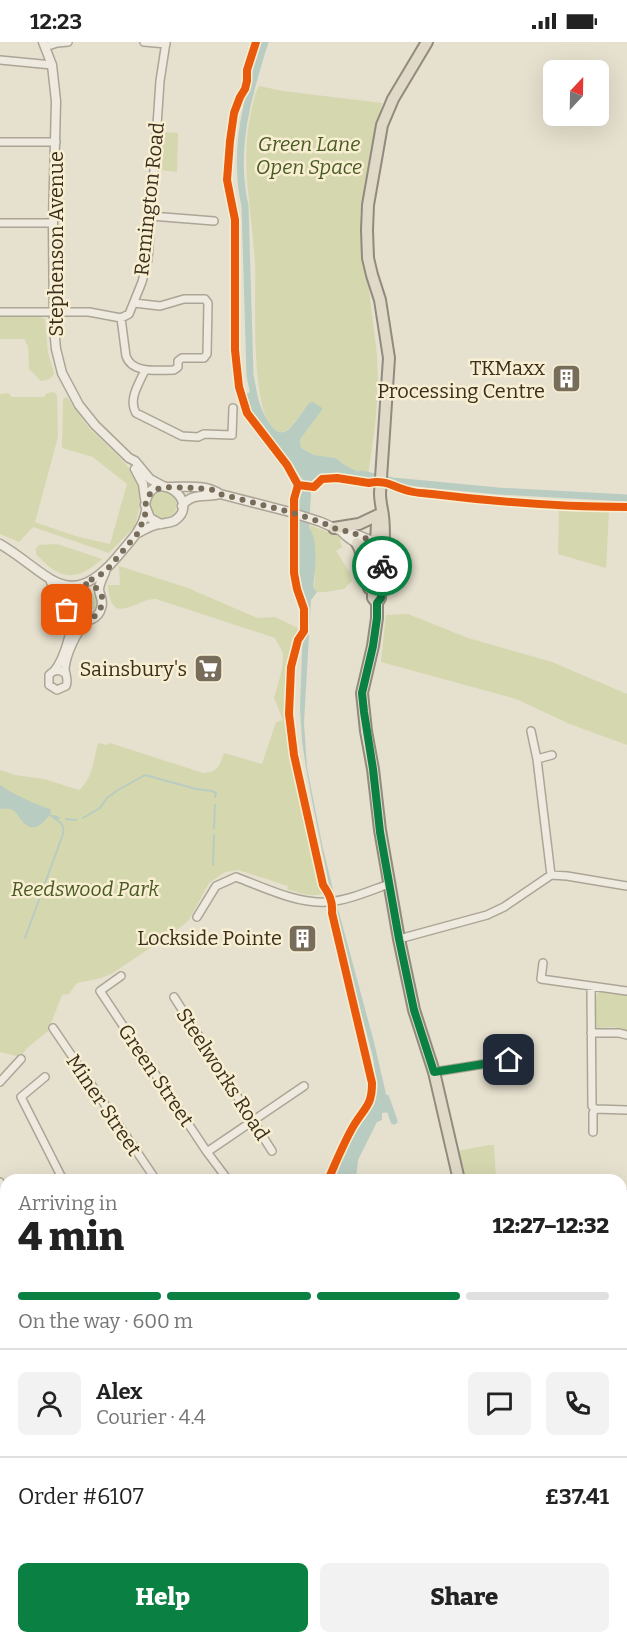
<!DOCTYPE html>
<html lang="en">
<head>
<meta charset="utf-8">
<style>
  :root { --surface:#fff; --page:#f2f2f2; --text:#222; --muted:#767676; --line:#e0e0e0; --accent:#0b8043 }
  body { margin:0; font-family:Bitter,serif; background:var(--page); color:var(--text); height:100vh; display:flex; flex-direction:column; font-size:22px; white-space:nowrap }
  * { box-sizing:border-box; margin:0 }
  p { font-size:20px; color:var(--muted) }
  .icon { flex:none; width:33px; height:33px; fill:none; stroke:currentColor; stroke-width:2; stroke-linecap:round; stroke-linejoin:round }
  .map { position:relative; flex:1; overflow:hidden }
  .side { position:absolute; left:0px; top:1132px; width:627px; height:470px; display:flex; flex-direction:column; background:var(--surface); border-radius:18px 18px 0 0; box-shadow:0 6px 24px #0002 }
  .side>* { flex:none }
  .needle { width:39px; rotate:22deg }
  .controls { position:absolute; left:543px; top:18px; display:grid; gap:12px }
  .controls a { display:grid; place-items:center; width:66px; height:66px; border-radius:9px; background:var(--surface); box-shadow:0 6px 24px #0002; font-size:30px }
  .pin { position:absolute; display:grid; place-items:center; width:51px; height:51px; color:#fff; margin:-26px; border-radius:12px; box-shadow:0 3px 9px #0006 }
  .courier { position:absolute; display:grid; place-items:center; width:60px; height:60px; margin:-30px; border:4px solid #0b8043; border-radius:50%; background:#fff; color:#222; box-shadow:0 2px 8px #0007 }
  .overview em { font-style:normal; font-weight:800 }
  .overview div { display:flex; flex-direction:column-reverse }
  .overview { display:flex; align-items:center; justify-content:space-between; height:102px; padding:0 18px }
  h1 { font-size:39px; font-weight:800; line-height:45px }
  .bar { display:grid; grid-template-columns:repeat(4,1fr); gap:9px 6px; align-content:center; height:72px; padding:0 18px }
  .bar i { height:8px; border-radius:4px; background:var(--line) }
  .bar .current { background:var(--accent) }
  .bar p { grid-column:span 4 }
  .line { display:flex; align-items:center; gap:15px; padding:0 18px; border-top:2px solid var(--line) }
  .line div { flex:1 }
  .round { display:grid; place-items:center; flex:none; width:63px; height:63px; border-radius:9px; background:var(--page) }
  .primary-button { display:flex; gap:12px; margin-top:auto; padding:12px 18px }
  .primary-button a { flex:1; height:69px; border-radius:9px; background:var(--accent); color:#fff; font-size:24px; font-weight:800; line-height:69px; text-align:center }
  .primary-button a+a { background:var(--page); color:var(--text) }
  .status { display:flex; justify-content:space-between; align-items:center; height:42px; padding:0 30px; background:var(--surface); direction:ltr }
  .status svg { height:16px; fill:currentColor }
  .map>svg:first-child { display:block }
  .green { fill:#d5d7af }
  .water { fill:#b9ccc1 }
  .lines { fill:none; stroke-linecap:round; stroke-linejoin:round }
  .stream { stroke:#b9ccc1; stroke-width:2 }
  .canal { stroke:#b9ccc1; stroke-width:7 }
  .minor-casing { stroke:#aca596; stroke-width:10 }
  .tertiary-casing { stroke:#aca596; stroke-width:11 }
  .trunk-casing { stroke:#918a7e; stroke-width:14 }
  .minor { stroke:#eeeae0; stroke-width:7 }
  .tertiary { stroke:#eeeae0; stroke-width:8 }
  .trunk { stroke:#e0d9c8; stroke-width:10 }
  .cycleway-casing { stroke:#f8efd3; stroke-width:11 }
  .cycleway { stroke:#e8590c; stroke-width:8 }
  .done { stroke:#786c5b; stroke-width:6; stroke-dasharray:0 10.8 }
  .route { stroke:#0b8043; stroke-width:8 }
  .labels { text-anchor:middle; dominant-baseline:central; stroke-width:5; stroke-linejoin:round; paint-order:stroke }
  .park-label { font-size:20px; font-style:italic; fill:#495a23; stroke:#f8efd3 }
  .street-label { font-size:20px; fill:#3c2e1d; stroke:#f8efd3 }
  .poi-label { font-size:20px; fill:#3c2e1d; stroke:#f8efd3; text-anchor:end }
</style>
</head>
<body>
<div class="status"><b>12:23</b><svg viewBox="0 0 49 12"><path d="M0 12V9h3v3zM5 12V6h3v6zM10 12V3h3v9zM15 12V0h3v12zM26 1h20v11H26zM47 4h2v5h-2z"/></svg></div>
<div class="map">
<svg width="627" height="1601" viewBox="0 0 627 1601">
  <rect width="100%" height="100%" fill="#e6e0ce"/>
  <path class="green" d="M259 44 283 49 382 61 360 172 377 313 378 346 375 384 368 434C359 430 342 423 336 416L314 413 301 406 300 400 301 396 322 368 309 361C304 368 289 391 282 390 247 389 257 246 255 221 252 169 239 117 252 66 254 58 255 51 259 44Z
    M162 90 178 91 177 130 160 128Z
    M0 275H40L45 277 48 311 54 331C52 337 47 338 41 339L29 327 28 303 26 302 25 297H0Z
    M54 350 57 353 58 395 35 480 75 494 110 502 127 442 93 415 62 406 63 359 64 356 67 355 88 385 121 417 137 435 140 463 135 484 109 511 33 485 19 500 0 492V352L8 351 12 355H44L47 351Z
    M151 463a13 13 0 1 1 26 0a13 13 0 1 1-26 0Z
    M559 467 609 470 606 526 558 512Z
    M309 483 339 494 342 505 336 509 350 531 352 539 344 547C334 548 326 551 317 550L313 545 315 537Z
    M57 502 102 517C75 541 60 538 36 512V506L39 503Z
    M119 524 188 546 257 576 275 575 300 587 290 624 287 672 293 719 302 765 322 852C310 855 299 851 287 847L288 844 238 828 225 830 209 841 189 878 181 885 113 931 101 936 77 941 69 952 62 953 48 989 27 1006 20 1015 0 1010V728L15 733 44 737 79 748C92 738 94 717 98 701L107 703 110 701 203 731C219 730 219 724 224 711L262 722 276 680 283 678 274 656C277 645 286 620 282 609 280 605 277 600 275 596L156 557C137 555 111 588 108 543H120Z
    M72 560a12 12 0 1 1 24 0a12 12 0 1 1-24 0Z
    M408 572 468 596 552 620 627 652V703L570 682 516 657 381 620 386 573Z
    M598 950 627 953V988L612 985 596 986 595 957Z
    M489 1103H494L496 1138H466L458 1109Z"/>
  <path class="water" d="M256 349C258 359 270 394 284 390 291 389 304 367 309 361L313 360 322 366V368L301 396 300 400 301 406 314 413 336 416C342 423 359 430 368 434V439C355 437 325 427 314 437 311 439 310 443 309 446L311 452 309 486C319 497 315 531 313 545L317 550 311 558 304 681 307 725 322 802 334 852 374 1000 389 1065 394 1079 390 1070 382 1071V1078L377 1080 358 1118 356 1138H348L347 1136 345 1138H331L358 1081 375 1056 376 1036 373 1015 337 881 314 769 306 726 302 699 300 666 304 555 299 535 298 527 299 459 303 447V438L291 421 266 395 256 381 248 368 244 352Z
    M0 743C15 753 33 761 50 767L51 771C44 780 35 792 24 781 20 778 18 772 14 769 10 766 5 767 0 767Z"/>
  <g class="lines">
    <path class="stream" d="M53 774 59 776
      M83 776 100 766 107 756 118 748 145 733 196 747 212 749 216 751 215 755
      M66 777 76 778
      M214 786 215 763
      M213 823 214 793
      M25 896 63 792C65 781 58 779 50 773"/>
    <path class="canal" d="M255 359 250 333 245 164C232 108 248 53 265 0
      M361 432 393 439 498 449 627 456
      M386 1056 394 1079"/>
    <defs>
      <path id="minor" d="M144 0 166 2
        M45 5 57 1 68 0
        M0 18 52 23
        M0 100H56
        M151 174 214 179
        M0 181H53
        M0 270H89L121 276 129 272 142 240 148 217 160 39 166 0
        M121 276 126 314C132 332 158 328 174 328L178 325V319L182 316H204L207 312 208 261 205 257H184L160 264 134 261
        M145 328C139 342 128 357 136 371L182 394 198 395 204 392 232 393 233 366
        M54 629C63 618 74 586 70 572
        M66 632C60 627 54 627 49 633V643L57 648 66 644C69 637 65 633 65 626 67 611 77 588 89 578
        M531 689 537 717 551 833
        M537 717 552 713
        M197 875 216 844 236 835C263 845 297 862 326 860 347 859 369 849 389 842
        M399 897 487 873 504 865 551 833 567 834 627 844
        M543 921 541 937 627 949
        M121 934 100 949 207 1110 228 1138
        M591 945 592 1064 595 1067 593 1071V1090
        M174 955 272 1109
        M53 986 156 1138
        M591 991H619L627 993
        M434 1030 509 1018
        M45 1035 21 1055 63 1138
        M0 1040 21 1017
        M595 1067 627 1068
        M207 1110 304 1044
        M0 1140 6 1156
        M0 1293 6 1291
        M621 1294 627 1185
        M621 1445 627 1446
        M0 1497H6
        M621 1513H627
        M621 1577H627
        M0 1592 6 1593
        M28 1596 41 1598
        M444 1596 445 1601
        M254 1601 263 1596
        M389 1601V1596"/>
      <path id="tertiary" d="M43 0 52 23 56 59 53 181 54 286 56 307 62 331 79 363 95 383 129 416 135 419 150 437 165 445
        M135 427 143 442 145 457
        M169 445C186 445 206 442 220 452L290 470 321 480 341 489H348L375 500H381
        M182 464C192 450 206 456 220 452
        M341 489C350 499 367 508 380 509
        M138 491C145 487 152 483 160 482 165 481 169 481 174 479 204 460 152 421 145 463L150 476 161 482
        M0 502C48 530 68 573 117 515 129 500 143 488 146 468
        M51 540C55 545 59 550 62 555 68 567 73 586 92 577 96 575 100 571 101 566 104 559 100 555 99 548 99 542 103 535 105 530
        M621 1153 627 1152
        M0 1254 6 1258
        M164 1596 168 1601
        M41 1601V1596"/>
      <path id="trunk" d="M427 0 393 57 382 83 368 163 367 188 368 216 372 233 380 258 389 316 380 451C380 460 382 466 383 474 386 498 382 532 380 556L377 561V576L373 604 362 651 366 689 373 727 380 788 399 897 414 968 434 1030 459 1138
        M377 482 373 551V556L377 561
        M334 486 359 482 378 473
        M357 501 360 507 369 546
        M519 1596V1601"/>
    </defs>
    <use href="#minor" class="minor-casing"/>
    <use href="#tertiary" class="tertiary-casing"/>
    <use href="#trunk" class="trunk-casing"/>
    <use href="#minor" class="minor"/>
    <use href="#tertiary" class="tertiary"/>
    <use href="#trunk" class="trunk"/>
    <defs>
      <path id="cycleway" d="M256 0 247 28V39L245 47 240 55 234 71 230 99 227 138 235 178V308L239 345 247 371 287 423 298 443 294 457V531L297 547 304 567V589L298 598 291 625 289 672 294 713 323 843C329 852 333 859 332 871L372 1041C372 1064 365 1065 354 1083 344 1100 336 1120 328 1138
        M298 443 314 445 322 437 337 436 369 441C386 437 395 446 409 449 416 451 424 451 432 452 497 460 562 465 627 465"/>
    </defs>
    <use href="#cycleway" class="cycleway-casing"/>
    <use href="#cycleway" class="cycleway"/>
  </g>
  <g class="lines">
    <path class="done" d="M67 568C91 601 123 546 84 542L105 530 138 491 145 474 146 457 153 448 165 445 196 446 214 448 220 452 290 470 321 480 341 489H348L375 500H383L382 524"/>
    <path class="route" d="M382 524 381 556 377 561V576L373 604 362 651 364 670 373 727 380 790 399 897 414 968 434 1030 509 1018"/>
  </g>
  <defs>
    <symbol id="building-square" viewBox="-11 -11 22 22"><rect x="-9" y="-9" width="18" height="18" rx="4" fill="#786c5b" stroke="#f8efd3"/><path d="M-4-6H4V6H1V3H-1V6H-4ZM-2.5-4.3h1.7v1.8h-1.7ZM.8-4.3h1.7v1.8H.8ZM-2.5-1h1.7V.8h-1.7ZM.8-1h1.7V.8H.8Z" fill="#fff"/></symbol>
    <symbol id="supermarket-square" viewBox="-11 -11 22 22"><rect x="-9" y="-9" width="18" height="18" rx="4" fill="#786c5b" stroke="#f8efd3"/><path d="M-6-5.5h2.5l.6 2H6L4.5 2H-2.5L-4.4-4H-6ZM-1.5 3.2a1.3 1.3 0 1 0 .1 0ZM3 3.2a1.3 1.3 0 1 0 .1 0Z" fill="#fff"/></symbol>
  </defs>
  <g fill-rule="evenodd">
    <use href="#building-square" x="550" y="320" width="33" height="33"/>
    <use href="#supermarket-square" x="192" y="610" width="33" height="33"/>
    <use href="#building-square" x="286" y="880" width="33" height="33"/>
  </g>
  <g class="labels">
    <g class="park-label">
      <text x="309" y="102">Green Lane<tspan x="309" dy="23">Open Space</tspan></text>
      <text x="85" y="847">Reedswood Park</text>
    </g>
    <g class="street-label">
      <text transform="translate(149 157) rotate(-84)">Remington Road</text>
      <text transform="translate(56 202) rotate(-90)">Stephenson Avenue</text>
      <text transform="translate(223 1032) rotate(57)">Steelworks Road</text>
      <text transform="translate(156 1033) rotate(56)">Green Street</text>
      <text transform="translate(104 1063) rotate(56)">Miner Street</text>
    </g>
    <g class="poi-label">
      <text x="545" y="326">TKMaxx<tspan x="545" dy="23">Processing Centre</tspan></text>
      <text x="187" y="627">Sainsbury's</text>
      <text x="282" y="896">Lockside Pointe</text>
    </g>
  </g>
</svg>
<div class="controls">
<a><svg class="needle" viewBox="-14 -14 28 28"><path d="M0-13l5 13h-10z" fill="#e53935"/><path d="M0 13l5-13h-10z" fill="#767676"/></svg></a>
</div>
<div class="pin" style="left:67px;top:568px;background:#ea580c"><svg class="icon" aria-label="bag" viewBox="0 0 24 24"><path d="M5 8h14l-1 12H6zM9 8a3 3 0 0 1 6 0"/></svg></div>
<div class="pin" style="left:509px;top:1018px;background:#1f2937"><svg class="icon" aria-label="home" viewBox="0 0 24 24"><path d="M3 11l9-7 9 7M6 9v11h12V9"/></svg></div>
<div class="courier" style="left:382px;top:524px"><svg class="icon" aria-label="bike" viewBox="0 0 24 24"><circle cx="6" cy="16" r="4"/><circle cx="18" cy="16" r="4"/><path d="M6 16l4-8h5l3 8M10 8l3 8H6M13 5h3"/></svg></div>
<section class="side">
<div class="overview"><div><h1>4 min</h1><p>Arriving in</p></div><em>12:27–12:32</em></div>
<div class="bar"><i class="current"></i><i class="current"></i><i class="current"></i><i></i><p>On the way · 600 m</p></div>
<div class="line" style="height:108px"><a class="round"><svg class="icon" aria-label="person" viewBox="0 0 24 24"><circle cx="12" cy="8" r="4"/><path d="M4 21q1-7 8-7t8 7"/></svg></a><div><b>Alex</b><p>Courier · 4.4</p></div><a class="round"><svg class="icon" aria-label="chat" viewBox="0 0 24 24"><path d="M4 5h16v11H9l-5 4z"/></svg></a><a class="round"><svg class="icon" aria-label="phone" viewBox="0 0 24 24"><path d="M5 4h4l2 5-3 2q2 4 5 5l2-3 5 2v4C11 20 4 13 5 4z"/></svg></a></div>
<div class="line" style="height:78px"><div>Order #6107</div><b>£37.41</b></div>
<div class="primary-button"><a>Help</a><a>Share</a></div>
</section>
</div>
</body>
</html>
